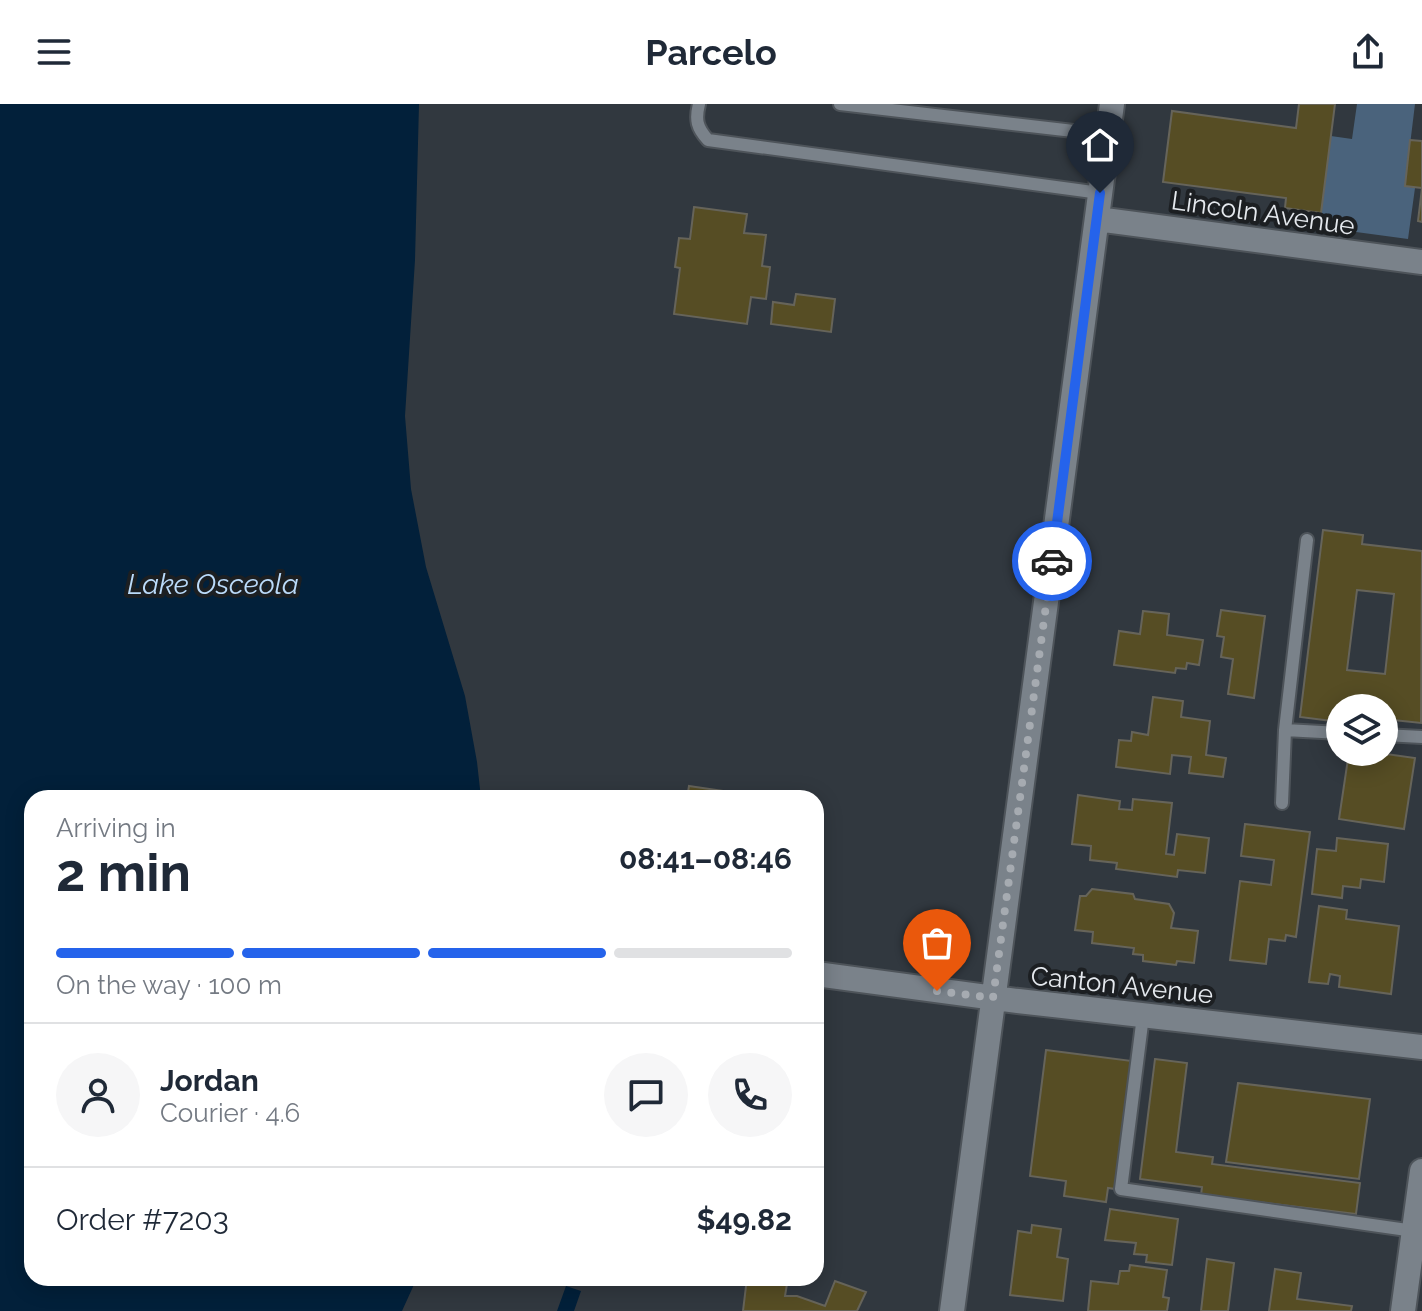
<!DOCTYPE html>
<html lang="en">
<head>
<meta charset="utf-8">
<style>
  :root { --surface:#fff; --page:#f6f6f7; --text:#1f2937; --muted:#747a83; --line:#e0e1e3; --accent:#2563eb }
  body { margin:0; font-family:Raleway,sans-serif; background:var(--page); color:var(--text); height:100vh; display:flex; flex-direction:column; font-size:30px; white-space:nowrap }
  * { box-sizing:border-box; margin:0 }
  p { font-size:26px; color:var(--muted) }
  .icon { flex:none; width:44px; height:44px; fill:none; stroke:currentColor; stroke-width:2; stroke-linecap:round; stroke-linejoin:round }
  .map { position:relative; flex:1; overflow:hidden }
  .details { position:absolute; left:24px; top:686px; width:800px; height:496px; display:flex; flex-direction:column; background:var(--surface); border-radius:24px; box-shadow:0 4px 20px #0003 }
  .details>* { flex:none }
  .buttons { position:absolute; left:1326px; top:590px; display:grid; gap:16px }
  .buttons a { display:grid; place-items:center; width:72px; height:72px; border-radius:50%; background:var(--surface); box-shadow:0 4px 20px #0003; font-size:40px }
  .pin { position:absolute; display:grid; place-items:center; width:68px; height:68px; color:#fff; margin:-82px -34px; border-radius:50% 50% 50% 0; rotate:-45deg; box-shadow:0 0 8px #0007 }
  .pin .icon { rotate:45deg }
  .courier { position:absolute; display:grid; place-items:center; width:80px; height:80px; margin:-40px; border:6px solid #2563eb; border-radius:50%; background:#fff; color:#222; box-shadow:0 2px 10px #0007 }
  .overview em { font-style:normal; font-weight:700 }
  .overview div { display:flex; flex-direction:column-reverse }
  .overview { display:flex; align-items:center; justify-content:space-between; height:136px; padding:0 32px }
  h1 { font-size:52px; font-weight:700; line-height:60px }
  .bar { display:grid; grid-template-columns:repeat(4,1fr); gap:12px 8px; align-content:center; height:96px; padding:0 32px }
  .bar i { height:10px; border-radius:6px; background:var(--line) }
  .bar .selected { background:var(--accent) }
  .bar p { grid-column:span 4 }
  .line { display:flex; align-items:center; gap:20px; padding:0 32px; border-top:2px solid var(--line) }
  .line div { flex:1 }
  .round { display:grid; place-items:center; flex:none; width:84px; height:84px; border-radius:42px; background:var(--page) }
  header { display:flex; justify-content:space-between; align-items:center; height:104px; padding:0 32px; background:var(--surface); font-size:36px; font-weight:700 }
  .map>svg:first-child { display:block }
  .green { fill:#4a637c }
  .water { fill:#02203a }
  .building { fill:#564d24; stroke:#66645a; stroke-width:2; fill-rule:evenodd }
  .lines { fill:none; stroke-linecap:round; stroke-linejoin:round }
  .lane-casing { stroke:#4e545a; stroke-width:16 }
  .street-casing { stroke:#4e545a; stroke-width:28 }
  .lane { stroke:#7a828a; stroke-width:12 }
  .street { stroke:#7a828a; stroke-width:24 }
  .done { stroke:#a6abb1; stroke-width:8; stroke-dasharray:0 14.4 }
  .route { stroke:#2563eb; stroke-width:10 }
  .labels { text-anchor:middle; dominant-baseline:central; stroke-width:8; stroke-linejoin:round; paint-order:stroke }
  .street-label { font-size:26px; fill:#e5e9ee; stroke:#1c1f22 }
  .water-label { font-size:28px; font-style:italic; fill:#bbdbfa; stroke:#1c1f22 }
</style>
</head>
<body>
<header><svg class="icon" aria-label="menu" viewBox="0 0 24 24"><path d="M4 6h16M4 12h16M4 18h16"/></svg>Parcelo<svg class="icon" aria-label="share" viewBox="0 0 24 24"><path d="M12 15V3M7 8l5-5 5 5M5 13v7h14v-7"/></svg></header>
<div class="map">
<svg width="1422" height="1207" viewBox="0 0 1422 1207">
  <rect width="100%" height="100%" fill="#31383f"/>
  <path class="green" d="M1357 0H1415L1405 82 1415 84 1408 135 1319 123 1331 32 1352 35Z"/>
  <path class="water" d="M0 0H419L415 156 405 312 411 385 426 463 465 592 477 658 481 694H32V1174H417L402 1207H0Z
    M566 1182 581 1187 574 1207H557Z"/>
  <path class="building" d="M1299 0H1335L1321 109 1285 104 1286 94 1163 78 1172 7 1296 24Z
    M1410 36 1422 37V118L1418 117 1422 84 1405 82Z
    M694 103 747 110 744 129 766 131 762 162 770 163 766 195 751 193 747 220 674 210 680 164 675 163 679 134 690 135Z
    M796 190 835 195 831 228 771 220 773 198 794 201Z
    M1323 426 1363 431 1362 440 1422 447 1421 619 1384 615V604H1340V618L1300 613ZM1357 486 1394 490 1385 570 1347 566Z
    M1221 506 1265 512 1254 594 1228 590 1233 555 1221 553 1224 533 1217 532Z
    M1143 507 1169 510 1167 531 1203 536 1199 561 1187 559 1186 565 1176 564 1175 569 1114 561 1119 527 1140 530Z
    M1153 593 1183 597 1181 613 1210 617 1206 651 1226 654 1223 673 1189 669 1191 653 1172 651 1170 670 1116 663 1119 636 1131 637 1132 628 1148 631Z
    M1349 648H1372L1415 654 1404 725 1339 715Z
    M689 682 751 691 750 694H687Z
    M1078 691 1120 697 1119 705 1132 706 1133 695 1172 699 1166 750 1174 751 1177 730 1209 734 1205 769 1178 766 1177 773 1116 765 1117 759 1090 756 1091 742 1072 740Z
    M1245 720 1310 728 1296 833 1286 831 1285 837 1269 835 1266 860 1230 856 1240 777 1271 781 1274 756 1241 752Z
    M1337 734 1388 740 1384 778 1361 775 1360 784 1343 782 1342 794 1312 790 1317 745 1336 747Z
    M1092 785 1133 790 1135 795 1169 800 1174 809 1171 824 1198 827 1194 859 1177 857 1176 861 1143 857V851L1133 850 1134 844 1092 839 1093 828 1075 826 1080 792H1086Z
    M1319 802 1347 806 1346 815 1399 822 1391 890 1339 883 1340 872 1330 870 1328 880 1309 878Z
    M1046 946 1132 957 1115 1085 1108 1084 1106 1098 1064 1092 1066 1077 1030 1072Z
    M1155 955 1187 959 1176 1048 1213 1053 1212 1060 1360 1079 1356 1110 1201 1091 1202 1083 1140 1075Z
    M1238 979 1370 995 1359 1075 1226 1058Z
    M1110 1105 1178 1115 1172 1161 1146 1158 1147 1151 1134 1150 1136 1139 1105 1136Z
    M1032 1121 1061 1125 1057 1153 1068 1155 1063 1197 1010 1191 1018 1127 1031 1129Z
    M1207 1155 1234 1159 1228 1207H1201Z
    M1130 1161 1167 1166 1163 1193 1169 1194 1167 1207H1088L1091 1177 1118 1180 1120 1167H1129Z
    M1275 1165 1301 1169 1297 1195 1352 1202 1351 1207H1269Z
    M747 1174H788L785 1192H797L825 1202 835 1177 866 1188 857 1207H743Z"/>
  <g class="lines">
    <defs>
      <path id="lane" d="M699 0C695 16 697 24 708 36L1100 89
        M840 0 1108 31
        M1307 436 1285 626 1340 629
        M1384 631 1422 633
        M1282 699 1285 626
        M1143 912 1121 1085 1414 1127"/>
      <path id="street" d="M1097 115 1422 158
        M816 870 1018 897 1422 943
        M952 1207 1112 0
        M1403 1207 1422 1067"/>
    </defs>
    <use href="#lane" class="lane-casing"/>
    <use href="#street" class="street-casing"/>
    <use href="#lane" class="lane"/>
    <use href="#street" class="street"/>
  </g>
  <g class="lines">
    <path class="done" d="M937 887 993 894 1052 457"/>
    <path class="route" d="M1052 457 1100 89"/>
  </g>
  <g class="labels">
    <g class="street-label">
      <text transform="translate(1263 109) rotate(8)">Lincoln Avenue</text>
      <text transform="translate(1122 881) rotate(6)">Canton Avenue</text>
    </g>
    <g class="water-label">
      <text x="213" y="480">Lake Osceola</text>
    </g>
  </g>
</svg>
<div class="buttons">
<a><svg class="icon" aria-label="layers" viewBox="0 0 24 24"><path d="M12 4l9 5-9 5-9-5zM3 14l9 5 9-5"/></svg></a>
</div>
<div class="pin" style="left:937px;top:887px;background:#ea580c"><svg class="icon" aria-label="bag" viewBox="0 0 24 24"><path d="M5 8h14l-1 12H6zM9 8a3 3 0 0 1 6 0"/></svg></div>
<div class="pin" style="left:1100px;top:89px;background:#1f2937"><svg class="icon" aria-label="home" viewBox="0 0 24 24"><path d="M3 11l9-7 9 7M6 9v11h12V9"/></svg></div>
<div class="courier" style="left:1052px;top:457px"><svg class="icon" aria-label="car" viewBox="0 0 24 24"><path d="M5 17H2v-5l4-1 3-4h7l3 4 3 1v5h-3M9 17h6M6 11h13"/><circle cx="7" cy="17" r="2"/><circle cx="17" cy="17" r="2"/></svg></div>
<section class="details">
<div class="overview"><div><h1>2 min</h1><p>Arriving in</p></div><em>08:41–08:46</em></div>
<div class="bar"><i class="selected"></i><i class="selected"></i><i class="selected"></i><i></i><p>On the way · 100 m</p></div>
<div class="line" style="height:144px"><a class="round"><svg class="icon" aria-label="person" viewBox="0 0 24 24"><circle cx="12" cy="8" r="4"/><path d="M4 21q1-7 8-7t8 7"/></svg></a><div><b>Jordan</b><p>Courier · 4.6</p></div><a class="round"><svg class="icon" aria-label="chat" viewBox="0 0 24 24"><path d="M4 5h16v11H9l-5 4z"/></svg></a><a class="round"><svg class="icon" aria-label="phone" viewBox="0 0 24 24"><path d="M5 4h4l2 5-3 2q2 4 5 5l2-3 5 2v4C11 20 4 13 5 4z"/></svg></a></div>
<div class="line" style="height:104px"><div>Order #7203</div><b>$49.82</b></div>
</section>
</div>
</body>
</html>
